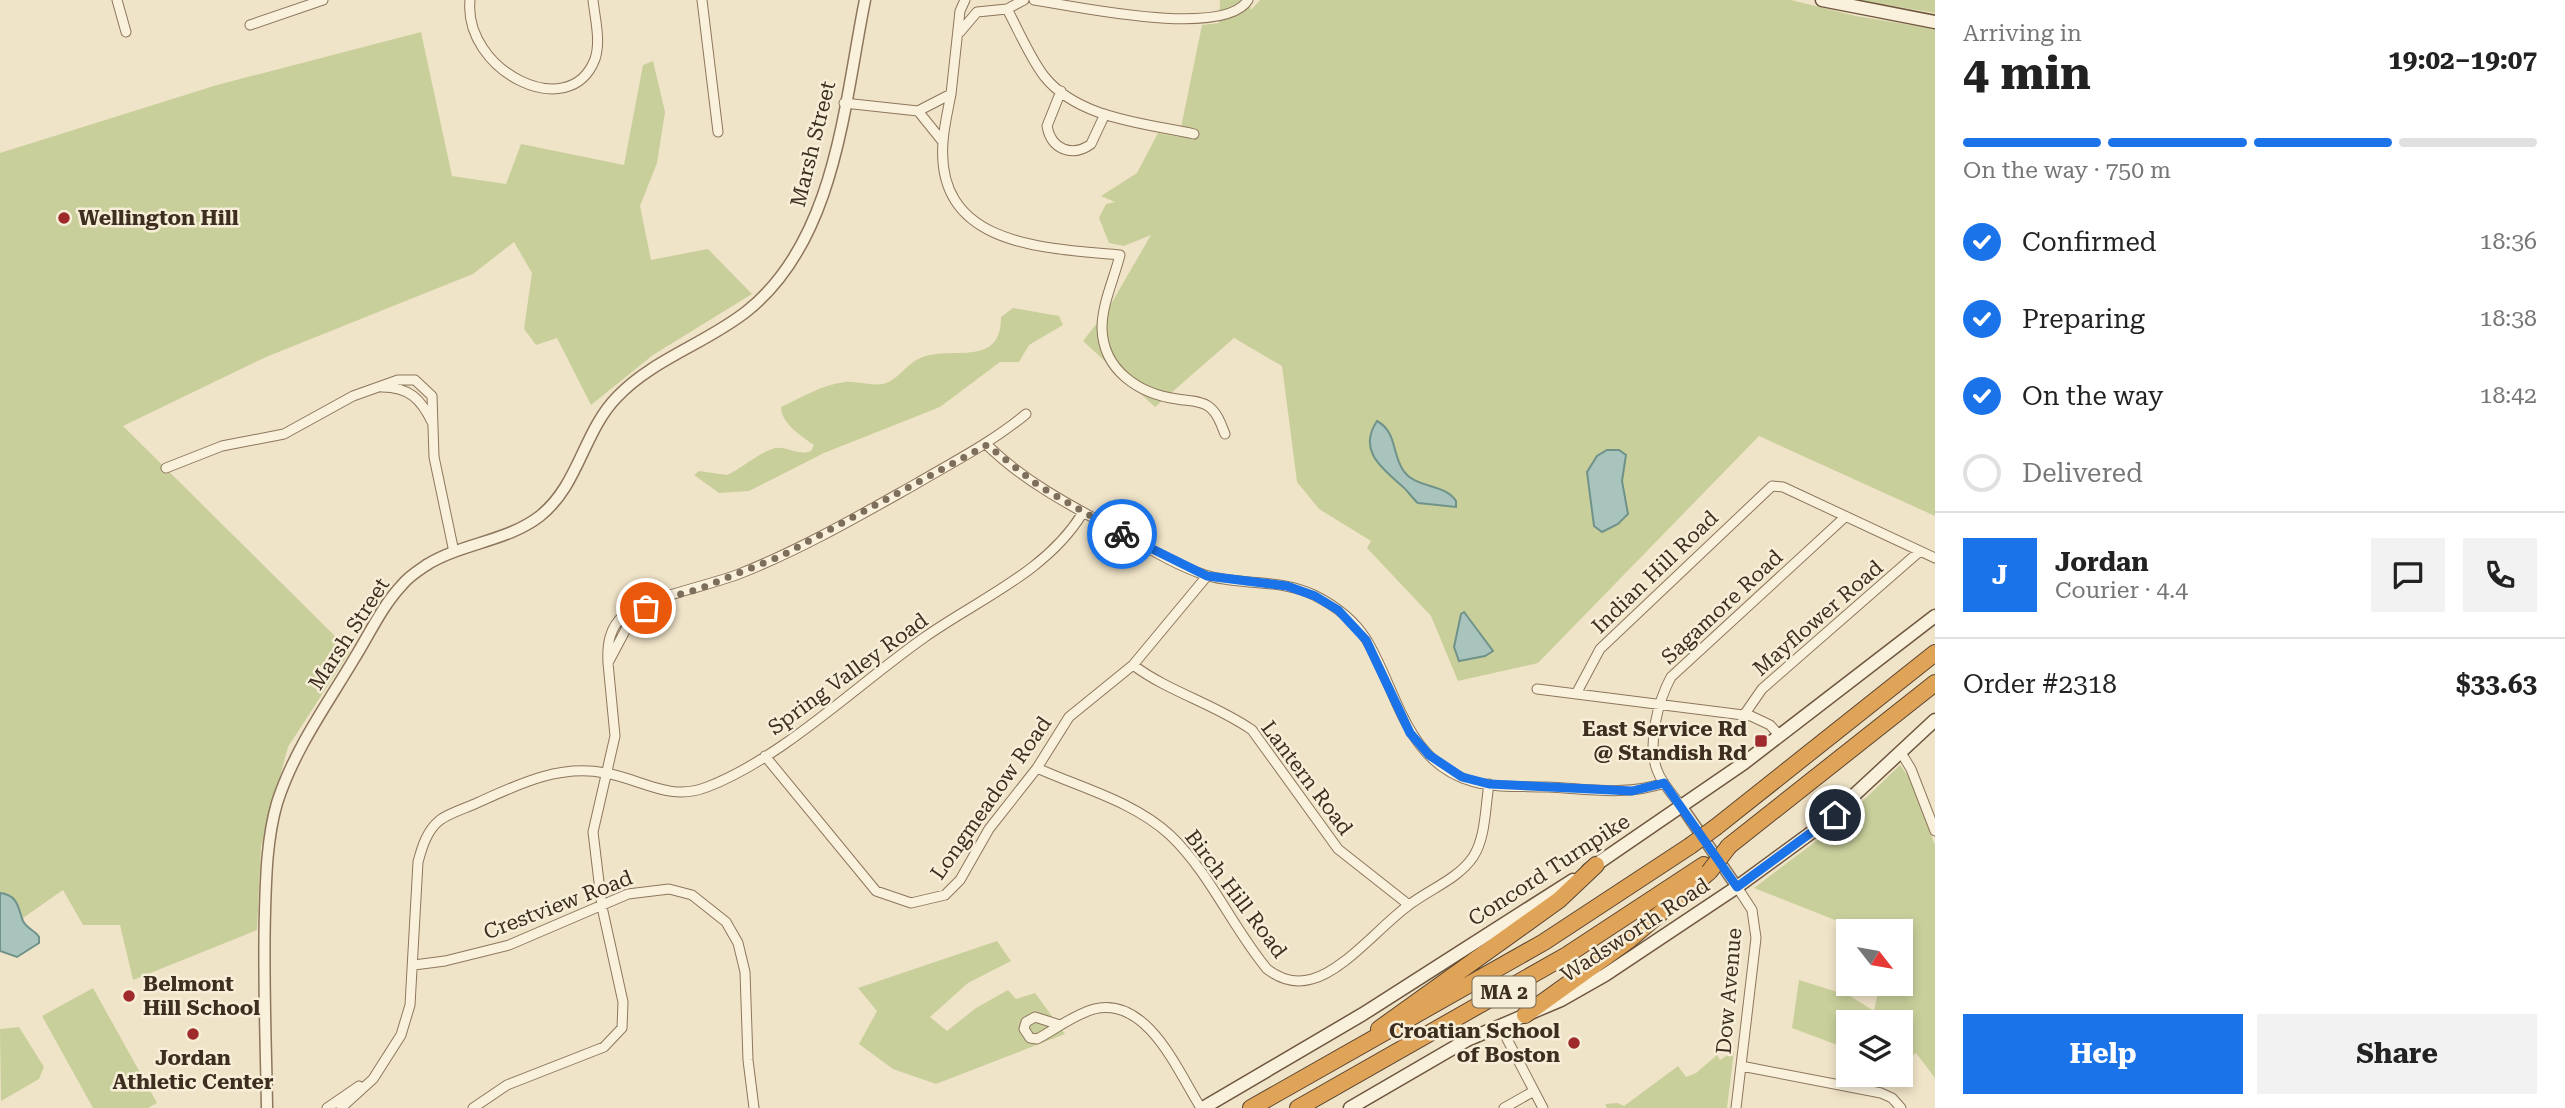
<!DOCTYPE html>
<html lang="en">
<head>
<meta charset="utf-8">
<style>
  :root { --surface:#fff; --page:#f2f2f2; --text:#222; --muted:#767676; --line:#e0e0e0; --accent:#1a73e8 }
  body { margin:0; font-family:"Roboto Serif",serif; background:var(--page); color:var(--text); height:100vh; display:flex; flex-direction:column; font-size:26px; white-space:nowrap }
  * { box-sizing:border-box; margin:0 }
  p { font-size:23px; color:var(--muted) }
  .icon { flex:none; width:38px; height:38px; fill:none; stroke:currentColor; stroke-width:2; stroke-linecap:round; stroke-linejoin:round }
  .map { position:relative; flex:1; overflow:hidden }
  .panel { display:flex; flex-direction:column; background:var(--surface); width:630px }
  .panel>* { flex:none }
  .needle { width:46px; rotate:121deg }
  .fabs { position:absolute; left:1836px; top:919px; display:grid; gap:14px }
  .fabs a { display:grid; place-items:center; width:77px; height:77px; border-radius:0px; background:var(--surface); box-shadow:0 4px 10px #0003; font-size:35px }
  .pin { position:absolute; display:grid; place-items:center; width:60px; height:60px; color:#fff; margin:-30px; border:4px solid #fff; border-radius:50%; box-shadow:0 2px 7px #0007 }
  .courier { position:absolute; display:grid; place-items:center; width:70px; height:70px; margin:-35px; border:5px solid #1a73e8; border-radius:50%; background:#fff; color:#222; box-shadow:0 2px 9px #0007 }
  .head em { font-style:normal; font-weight:700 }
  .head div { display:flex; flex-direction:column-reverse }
  .head { display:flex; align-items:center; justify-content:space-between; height:119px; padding:0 28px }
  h1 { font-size:46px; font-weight:700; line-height:52px }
  .bar { display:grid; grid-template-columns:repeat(4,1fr); gap:10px 7px; align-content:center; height:84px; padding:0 28px }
  .bar i { height:9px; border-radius:5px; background:var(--line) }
  .bar .selected { background:var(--accent) }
  .bar p { grid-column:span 4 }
  .line { display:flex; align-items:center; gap:18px; padding:0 28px; border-top:2px solid var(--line) }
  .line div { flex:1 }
  .round { display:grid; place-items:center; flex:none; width:74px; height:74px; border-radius:0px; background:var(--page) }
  ol { padding:0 28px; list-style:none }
  li { display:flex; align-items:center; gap:21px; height:77px }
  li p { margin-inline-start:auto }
  li .icon { padding:7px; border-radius:50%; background:var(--accent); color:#fff; stroke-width:4 }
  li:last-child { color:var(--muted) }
  li i { width:38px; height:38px; border:4px solid var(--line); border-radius:50% }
  .cta { display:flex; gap:14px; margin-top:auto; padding:14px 28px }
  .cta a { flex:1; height:80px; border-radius:0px; background:var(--accent); color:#fff; font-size:28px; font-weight:700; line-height:80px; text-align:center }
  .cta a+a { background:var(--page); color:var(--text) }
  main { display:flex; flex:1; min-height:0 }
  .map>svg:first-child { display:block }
  .green { fill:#c9cf9b }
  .water { fill:#a9c4bc; stroke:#6f938a; stroke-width:2 }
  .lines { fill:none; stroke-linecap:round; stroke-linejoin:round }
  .minor-casing { stroke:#8d765c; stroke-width:11 }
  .tertiary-casing { stroke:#8d765c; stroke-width:13 }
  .secondary-casing { stroke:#6f573f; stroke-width:15 }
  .motorway-casing { stroke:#5b4430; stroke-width:18 }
  .minor { stroke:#faf1dc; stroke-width:9 }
  .tertiary { stroke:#faf1dc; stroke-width:10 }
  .secondary { stroke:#faf1dc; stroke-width:12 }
  .motorway { stroke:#e0a458; stroke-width:16 }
  .motorway-bridge-casing { stroke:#5b4430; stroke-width:18; stroke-linecap:butt }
  .motorway-bridge { stroke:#e0a458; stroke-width:16 }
  .done { stroke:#7c6e5b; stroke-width:7; stroke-dasharray:0 12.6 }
  .route { stroke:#1a73e8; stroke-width:9 }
  .poi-dot { fill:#9e2a2b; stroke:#f7eed8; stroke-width:2.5 }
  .labels { text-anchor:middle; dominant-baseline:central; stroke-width:5; stroke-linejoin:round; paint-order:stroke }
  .shield { fill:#f7eed8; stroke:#756857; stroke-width:2 }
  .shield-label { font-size:19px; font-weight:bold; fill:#3d2e20 }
  .street-label { font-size:21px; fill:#3d2e20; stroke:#f7eed8 }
  .poi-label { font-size:21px; font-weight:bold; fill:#3d2e20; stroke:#f7eed8; text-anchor:start }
</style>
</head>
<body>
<main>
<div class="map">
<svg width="1935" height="1108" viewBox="0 0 1935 1108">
  <rect width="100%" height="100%" fill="#f0e4c8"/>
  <path class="green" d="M1220 0H1249L1251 10 1260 0H1791L1856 16 1935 29V516L1759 436 1538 663 1458 681 1431 616 1367 548 1371 541 1319 509 1297 482 1282 366 1234 338 1155 407 1083 341 1108 309 1151 235 1124 246 1109 243 1099 218 1106 204 1115 202 1101 196 1137 173 1158 133 1179 137 1202 25 1219 23Z
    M1857 0H1935V13Z
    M421 32 452 176 506 184 521 144 624 165 643 65 653 61 665 112 657 163 640 206 651 260 708 249 752 294 653 355 591 405 557 338 536 345 524 329 532 273 514 242 473 274 266 357 123 426 350 651 288 747 261 846 257 930 133 980 120 925H83L63 890 0 934V153L217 85Z
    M1013 308 1059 316 1063 325 1029 345 1019 362H1000L940 407 824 453 749 491 719 493 694 475 699 471 727 475C742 468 757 454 772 449 786 444 797 457 811 451L814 445C801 436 781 423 781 407 803 397 821 385 845 382 857 381 871 386 883 384 899 380 907 362 923 357 953 346 1001 368 1001 317Z
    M1900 765 1909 777 1935 845V1078L1916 1053 1901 1065 1900 1022H1848V1049L1792 1028 1799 980 1850 996 1874 1011 1880 984H1900V931H1863L1754 888 1840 823Z
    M997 941 1011 961 968 983 930 1017 947 1031 976 1008 1008 990 1016 999 1035 993 1065 1034 936 1084 893 1069 859 1044 877 1011 858 988Z
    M93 988 157 1103 148 1108H93L42 1016Z
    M19 1027 44 1067 39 1079 1 1101 0 1029Z
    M1734 1051 1727 1108H1607L1605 1104 1618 1103 1624 1106 1678 1066 1686 1077 1696 1073 1717 1055 1720 1060Z"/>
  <path class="water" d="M1377 421C1397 432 1392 454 1403 470 1415 489 1445 483 1456 501V507L1418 503C1412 498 1408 491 1402 486 1383 469 1357 451 1377 421Z
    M1607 450H1619L1626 455 1622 481 1628 514 1618 524 1602 532 1594 526 1587 472 1597 456Z
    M1464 612 1493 651 1485 656 1459 661 1454 647 1461 614Z
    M0 893C19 895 18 909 23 921 27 929 36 931 39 937V943L17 957 0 951Z"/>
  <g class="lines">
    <defs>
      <path id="minor" d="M117 0 126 32
        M470 0C463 71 570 125 595 59 601 41 595 19 593 0
        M702 0 718 132
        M1034 0C1074 6 1224 39 1248 0
        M1007 9C1019 31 1029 56 1044 76 1078 119 1145 123 1194 134
        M250 25 323 0
        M960 32 977 12 1007 9 1024 0
        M1061 91 1047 126C1051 149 1072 158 1091 144L1105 114
        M951 94C948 110 944 126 943 142 935 247 1045 248 1120 255 1114 279 1102 304 1102 328 1103 371 1140 394 1177 399 1188 401 1199 400 1208 406 1217 412 1221 424 1225 434
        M844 103 918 111 951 94 960 11 965 0
        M918 111 943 142
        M382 387C409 387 421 399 432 422
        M987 445C1028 485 1079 510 1129 537 1153 551 1178 566 1205 575 1240 586 1279 578 1314 595 1334 605 1354 620 1366 639 1398 691 1405 763 1474 782 1498 788 1524 786 1548 787 1587 789 1627 796 1664 783
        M166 468 222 446 284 434 353 396 398 380H415L432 396 434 457 454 552
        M656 601 626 629 608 663C607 645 609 628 624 615 643 599 711 585 739 574 800 550 857 517 914 485 953 462 991 443 1026 414
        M1133 665C1169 692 1215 704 1252 730L1338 849 1409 905
        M1537 689 1751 716 1770 725 1780 736
        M1576 694 1600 649 1772 486 1783 487 1935 558
        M1744 715 1762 689 1920 551
        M1900 751 1911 769 1935 831
        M765 756 876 891 911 903 945 895 960 880 989 829 1037 768 1069 717 1133 665 1207 576
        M1037 768C1081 788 1133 801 1170 835 1210 873 1232 927 1267 969 1280 979 1295 984 1312 979 1344 971 1381 925 1409 905 1430 889 1458 879 1473 857 1486 837 1485 808 1489 784
        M1682 807C1673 795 1662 784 1657 770 1647 744 1658 701 1671 677L1845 517
        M414 965 445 961 509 945 628 894 669 889 692 895 726 922 738 943 745 972 748 1060 754 1108
        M1060 1025 1035 1017 1026 1022 1024 1029 1030 1038 1037 1039C1056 1029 1073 1015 1094 1009 1148 996 1178 1072 1201 1108
        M1507 1039 1543 1108
        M1741 1066 1881 1093 1892 1098 1901 1108
        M327 1108 359 1086
        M341 1108 373 1079 401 1035 410 1005 418 862C422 847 427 830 440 820 451 812 467 808 479 802 519 784 560 764 605 773 642 779 669 802 707 787 781 759 859 683 925 637 979 599 1046 572 1082 514
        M473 1108 507 1085 604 1047 622 1028 623 1002 602 907 593 832 615 736 608 663
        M1504 1108 1534 1091
        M1736 1108 1756 938 1752 910 1737 887"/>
      <path id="tertiary" d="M1682 807 1737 887
        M267 1108C266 1042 263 977 265 911 266 875 267 838 277 803 294 750 326 706 354 659 369 635 382 606 402 585 409 576 419 570 428 564 463 543 508 541 540 516 579 485 583 432 617 397 653 359 707 343 747 311 836 240 844 104 865 0"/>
      <path id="secondary" d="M1822 0 1935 22
        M1588 870 1744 763 1935 616
        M1203 1108 1363 1014 1573 880
        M1350 1108 1467 1040 1561 1000 1605 975 1737 887 1823 824 1935 720"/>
      <path id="motorway" d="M1716 827 1935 653
        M1729 846 1935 683
        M1525 1015 1629 940 1709 872
        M1379 1029 1559 900 1596 865
        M1251 1108 1544 942 1690 846
        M1298 1108 1567 955 1704 865"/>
    </defs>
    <use href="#minor" class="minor-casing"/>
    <use href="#tertiary" class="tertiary-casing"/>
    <use href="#secondary" class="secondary-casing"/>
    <use href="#motorway" class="motorway-casing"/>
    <use href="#minor" class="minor"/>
    <use href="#tertiary" class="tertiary"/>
    <use href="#secondary" class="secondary"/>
    <use href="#motorway" class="motorway"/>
    <defs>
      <path id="motorway-bridge" d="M1690 846 1716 827
        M1709 872 1729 846"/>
    </defs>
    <use href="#motorway-bridge" class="motorway-bridge-casing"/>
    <use href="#motorway-bridge" class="motorway-bridge"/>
  </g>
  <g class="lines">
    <path class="done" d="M646 608 656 601 699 589 781 556 987 445 1039 486 1122 534"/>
    <path class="route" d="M1122 534 1207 576 1287 586 1315 596 1338 610 1366 640 1410 733 1429 755 1462 777 1489 784 1632 791 1664 783 1737 887 1835 815"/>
  </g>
  <g class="poi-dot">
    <circle cx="64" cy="218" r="7"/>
    <rect x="1754" y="734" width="14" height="14" rx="3.5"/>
    <circle cx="129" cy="996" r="7"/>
    <circle cx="193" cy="1034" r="7"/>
    <circle cx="1574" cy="1043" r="7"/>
  </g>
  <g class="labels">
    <rect class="shield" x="1472.5" y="976.5" width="63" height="31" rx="5"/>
    <g class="shield-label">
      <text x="1504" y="992">MA 2</text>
    </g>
    <g class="street-label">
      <text transform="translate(813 144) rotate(-76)">Marsh Street</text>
      <text transform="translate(1655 572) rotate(-44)">Indian Hill Road</text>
      <text transform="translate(1722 607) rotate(-43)">Sagamore Road</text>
      <text transform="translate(1818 618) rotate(-41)">Mayflower Road</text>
      <text transform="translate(349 634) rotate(-57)">Marsh Street</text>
      <text transform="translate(848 674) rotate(-36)">Spring Valley Road</text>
      <text transform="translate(1307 778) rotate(53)">Lantern Road</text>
      <text transform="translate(991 798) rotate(-55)">Longmeadow Road</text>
      <text transform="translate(1549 870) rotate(-33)">Concord Turnpike</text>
      <text transform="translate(1236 894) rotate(53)">Birch Hill Road</text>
      <text transform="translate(558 905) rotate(-21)">Crestview Road</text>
      <text transform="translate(1635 930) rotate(-33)">Wadsworth Road</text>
      <text transform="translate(1729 991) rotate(-85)">Dow Avenue</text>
    </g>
    <g class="poi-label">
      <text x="78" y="218">Wellington Hill</text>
      <text x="1747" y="729" text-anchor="end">East Service Rd<tspan x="1747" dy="24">@ Standish Rd</tspan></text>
      <text x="143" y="984">Belmont<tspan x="143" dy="24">Hill School</tspan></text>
      <text x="1560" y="1031" text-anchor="end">Croatian School<tspan x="1560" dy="24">of Boston</tspan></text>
      <text x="193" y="1058" text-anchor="middle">Jordan<tspan x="193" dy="24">Athletic Center</tspan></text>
    </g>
  </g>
</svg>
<div class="fabs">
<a><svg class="needle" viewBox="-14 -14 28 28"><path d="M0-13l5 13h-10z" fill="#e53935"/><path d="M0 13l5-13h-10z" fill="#767676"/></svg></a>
<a><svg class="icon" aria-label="layers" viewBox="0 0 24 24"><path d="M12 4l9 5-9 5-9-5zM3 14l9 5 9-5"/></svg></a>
</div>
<div class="pin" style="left:646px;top:608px;background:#ea580c"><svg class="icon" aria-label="bag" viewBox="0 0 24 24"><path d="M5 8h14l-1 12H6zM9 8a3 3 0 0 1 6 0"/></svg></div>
<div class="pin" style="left:1835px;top:815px;background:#1f2937"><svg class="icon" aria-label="home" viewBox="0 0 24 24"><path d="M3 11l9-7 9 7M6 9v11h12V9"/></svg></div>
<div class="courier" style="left:1122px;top:534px"><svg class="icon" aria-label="bike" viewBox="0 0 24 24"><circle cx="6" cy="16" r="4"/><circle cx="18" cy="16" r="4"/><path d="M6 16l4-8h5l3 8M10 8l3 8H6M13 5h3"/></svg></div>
</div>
<section class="panel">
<div class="head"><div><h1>4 min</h1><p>Arriving in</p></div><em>19:02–19:07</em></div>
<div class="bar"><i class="selected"></i><i class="selected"></i><i class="selected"></i><i></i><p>On the way · 750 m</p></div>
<ol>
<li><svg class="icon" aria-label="check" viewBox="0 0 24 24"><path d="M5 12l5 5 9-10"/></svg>Confirmed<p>18:36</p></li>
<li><svg class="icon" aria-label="check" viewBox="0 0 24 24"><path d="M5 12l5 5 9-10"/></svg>Preparing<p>18:38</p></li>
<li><svg class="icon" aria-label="check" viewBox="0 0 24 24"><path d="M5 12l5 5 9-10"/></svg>On the way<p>18:42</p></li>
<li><i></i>Delivered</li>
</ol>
<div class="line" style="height:126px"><b class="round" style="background:var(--accent);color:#fff">J</b><div><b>Jordan</b><p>Courier · 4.4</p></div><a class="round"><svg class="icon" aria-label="chat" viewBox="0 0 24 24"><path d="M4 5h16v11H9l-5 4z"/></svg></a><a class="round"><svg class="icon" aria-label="phone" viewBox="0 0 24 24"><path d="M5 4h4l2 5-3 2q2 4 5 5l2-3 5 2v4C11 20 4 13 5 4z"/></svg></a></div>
<div class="line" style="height:91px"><div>Order #2318</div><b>$33.63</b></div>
<div class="cta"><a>Help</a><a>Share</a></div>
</section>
</main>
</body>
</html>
